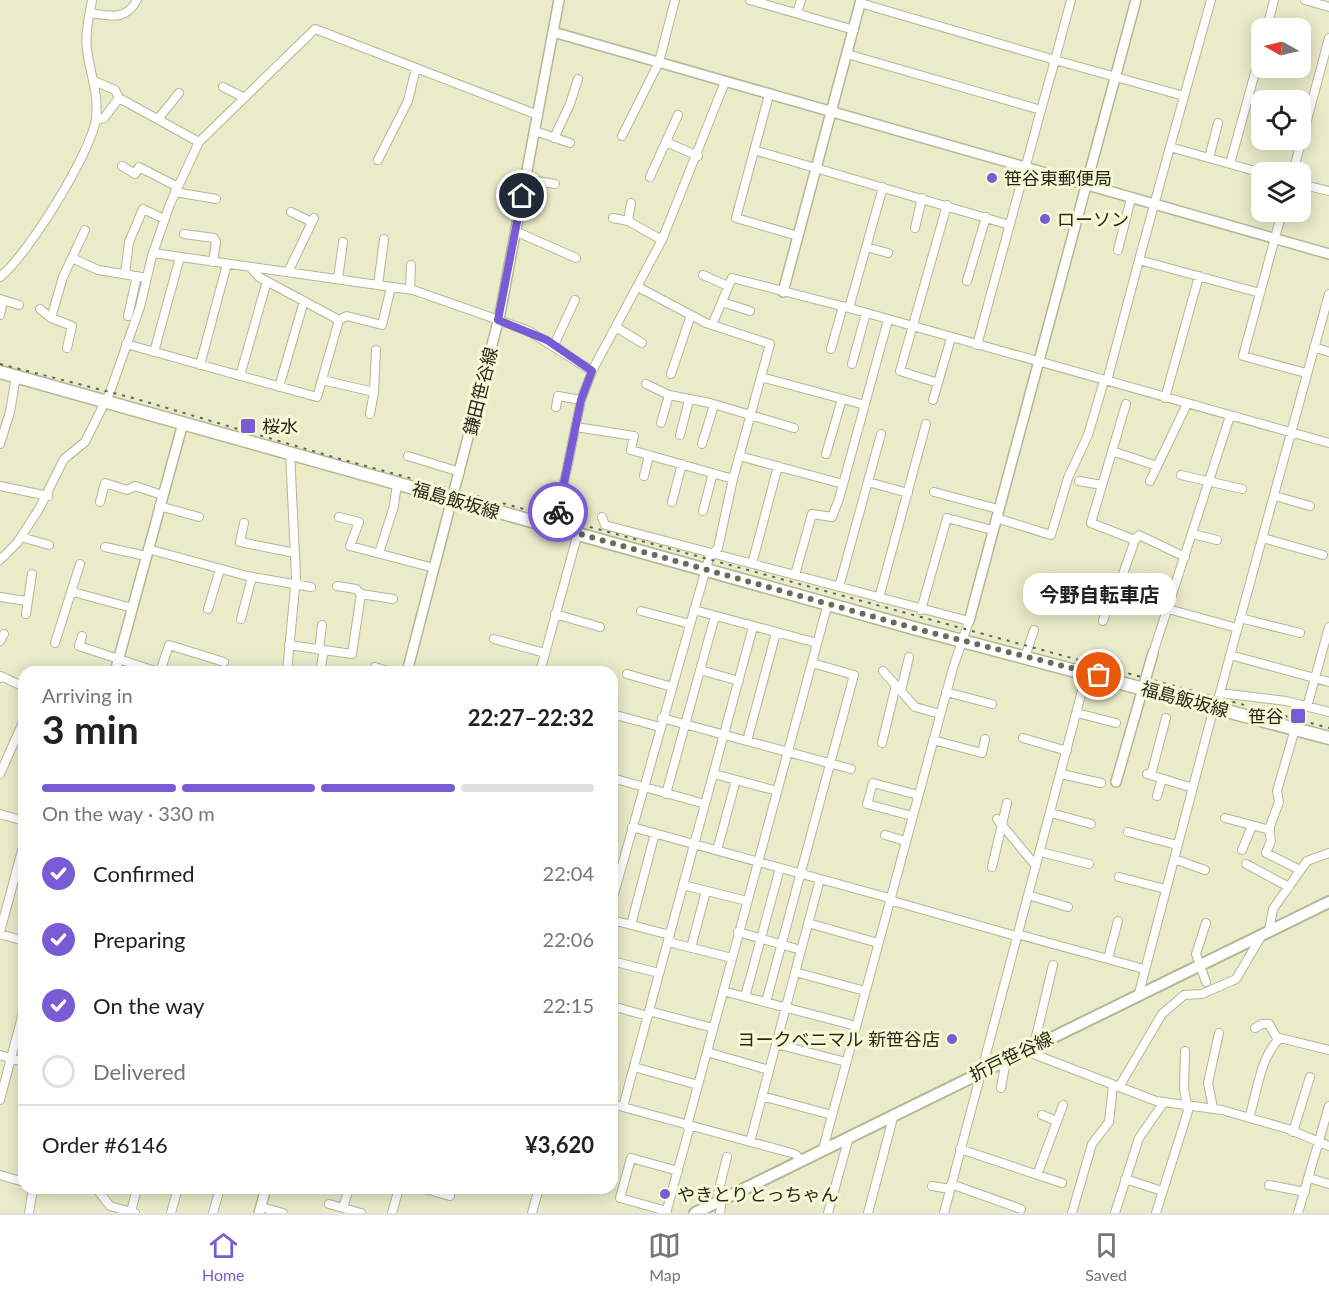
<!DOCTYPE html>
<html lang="en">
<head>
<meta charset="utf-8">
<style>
  :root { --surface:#fff; --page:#f6f6f6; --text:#222; --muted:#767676; --line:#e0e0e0; --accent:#795bd6 }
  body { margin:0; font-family:Lato,"Noto Sans JP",sans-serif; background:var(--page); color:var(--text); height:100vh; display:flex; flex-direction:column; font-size:22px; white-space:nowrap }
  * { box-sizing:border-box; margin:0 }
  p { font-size:20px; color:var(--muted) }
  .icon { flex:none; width:33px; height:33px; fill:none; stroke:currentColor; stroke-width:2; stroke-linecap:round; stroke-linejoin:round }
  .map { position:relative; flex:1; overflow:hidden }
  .panel { position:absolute; left:18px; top:666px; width:600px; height:528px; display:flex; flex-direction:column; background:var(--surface); border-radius:18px; box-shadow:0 3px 15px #0003 }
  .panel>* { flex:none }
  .needle { width:39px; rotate:278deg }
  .tools { position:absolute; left:1251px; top:18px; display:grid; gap:12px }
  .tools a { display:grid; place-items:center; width:60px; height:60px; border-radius:12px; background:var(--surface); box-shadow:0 3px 15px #0003; font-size:30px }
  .pin { position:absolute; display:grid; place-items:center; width:51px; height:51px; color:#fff; margin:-26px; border:3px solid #fff; border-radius:50%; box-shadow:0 2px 6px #0007 }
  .courier { position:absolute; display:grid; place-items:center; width:60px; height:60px; margin:-30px; border:4px solid #795bd6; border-radius:50%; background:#fff; color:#222; box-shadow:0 2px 8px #0007 }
  .bubble { position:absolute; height:42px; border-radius:18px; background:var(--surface); box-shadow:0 3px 15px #0003; font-size:20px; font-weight:700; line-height:42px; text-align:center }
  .headline em { font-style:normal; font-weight:700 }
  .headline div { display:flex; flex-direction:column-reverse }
  .headline { display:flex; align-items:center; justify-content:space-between; height:102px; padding:0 24px }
  h1 { font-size:39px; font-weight:700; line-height:45px }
  .bar { display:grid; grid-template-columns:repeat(4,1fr); gap:9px 6px; align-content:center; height:72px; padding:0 24px }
  .bar i { height:8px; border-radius:4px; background:var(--line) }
  .bar .current { background:var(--accent) }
  .bar p { grid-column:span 4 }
  .line { display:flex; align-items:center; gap:15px; padding:0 24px; border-top:2px solid var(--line) }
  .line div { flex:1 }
  ol { padding:0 24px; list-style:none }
  li { display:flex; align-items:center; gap:18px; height:66px }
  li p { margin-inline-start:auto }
  li .icon { padding:6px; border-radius:50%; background:var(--accent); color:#fff; stroke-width:4 }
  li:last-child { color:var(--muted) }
  li i { width:33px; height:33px; border:3px solid var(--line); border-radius:50% }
  .menu { display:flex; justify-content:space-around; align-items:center; height:84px; border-top:2px solid var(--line); background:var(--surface); font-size:16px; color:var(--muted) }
  .menu a { display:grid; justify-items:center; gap:3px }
  .menu .current { color:var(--accent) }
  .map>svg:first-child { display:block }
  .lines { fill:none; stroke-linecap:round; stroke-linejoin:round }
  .minor-casing { stroke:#b4b695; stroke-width:10 }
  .tertiary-casing { stroke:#b4b695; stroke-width:12 }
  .secondary-casing { stroke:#b4b695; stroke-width:14 }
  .primary-casing { stroke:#b4b695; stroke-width:15 }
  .minor { stroke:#fff; stroke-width:8 }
  .tertiary { stroke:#fff; stroke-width:9 }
  .secondary { stroke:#fff; stroke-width:10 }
  .primary { stroke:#fff; stroke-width:12 }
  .rail { stroke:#61624f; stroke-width:2; stroke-dasharray:3 6; stroke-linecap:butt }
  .done { stroke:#6b6c58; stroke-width:6; stroke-dasharray:0 10.8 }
  .route { stroke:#795bd6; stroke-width:8 }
  .poi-dot { fill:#795bd6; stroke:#f6f9d6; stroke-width:2 }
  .labels { text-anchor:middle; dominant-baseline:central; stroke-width:6; stroke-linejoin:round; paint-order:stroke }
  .poi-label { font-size:18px; fill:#27281b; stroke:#f6f9d6; text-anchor:start }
  .street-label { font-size:18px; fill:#27281b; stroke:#f6f9d6 }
</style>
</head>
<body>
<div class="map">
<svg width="1329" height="1213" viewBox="0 0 1329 1213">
  <rect width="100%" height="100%" fill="#e9ebc9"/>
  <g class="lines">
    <defs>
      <path id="minor" d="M750 0 854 30
        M1071 0 1055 60 1184 96
        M1211 0 1170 147 1262 173
        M1305 0 1329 7
        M90 13C110 16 126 21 137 0
        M797 13 801 0
        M1267 28 1274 0
        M847 54 1041 110 1055 60 860 3
        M94 81 115 90 119 98
        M223 87 243 97
        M769 95 736 218 798 236
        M158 119 179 93
        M96 120 104 118 119 98 199 142
        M535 131 570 143
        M622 136 659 62 675 0
        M554 138 570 104 578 79
        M666 142 698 156
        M754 150 1010 225
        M1209 158 1218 123
        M378 160 408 101 416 68
        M1230 164 1262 47
        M122 166 135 174 139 167 178 187
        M1293 172 1329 38
        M650 177 678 115
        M525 179 555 184
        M1300 184 1329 191
        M175 192 216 199
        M291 212 312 222
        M1282 212 1243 356 1306 373
        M613 218 628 221 662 240
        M628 221 631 203
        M915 228 922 198
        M515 231 576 258
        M184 234 214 238 216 242 213 262
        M866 247 888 253
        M1118 250 1131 198
        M153 253 413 290 527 330 592 371
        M72 258 98 270 147 278
        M1139 260 1170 147
        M250 267 259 277 339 320 347 316 382 325 391 287
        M288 272 314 218
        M125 274 129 242 143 209 164 219
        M703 275 728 286
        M0 277C27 256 92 152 96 118 99 94 90 73 87 50 85 33 89 17 92 0
        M338 279 343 242
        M967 281 986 217
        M378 285 384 239
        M410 290 411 265
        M0 299 19 305
        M722 302 750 311
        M849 308 883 187
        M40 309 51 318 72 326 67 348
        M0 315 3 300
        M128 316 137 276
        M51 318 63 277 85 230
        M712 325 732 278 849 308 1329 443
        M616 327 642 343
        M126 344 317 397 339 320
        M554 345 575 300
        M977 345 1041 110
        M1314 347 1329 352
        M831 349 843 306
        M154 352 180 257
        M852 364 866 313
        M200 365 227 264
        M671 374 691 315
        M240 376 267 281
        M761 377 865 405
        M322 380 374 392
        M1107 381 1139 260 1260 293
        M938 383 900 371 947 205
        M646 384 669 395 710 403 794 428
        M279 387 304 301
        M1165 398 1199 276
        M933 400 951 338
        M556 407 558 396 581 400
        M370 414 374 392 376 350
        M661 423 669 395
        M576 427 634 436 631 450 733 479
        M680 435 689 400
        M0 444 10 412 16 376
        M702 444 714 405
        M1112 451 1157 466
        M826 454 842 399
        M408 456 460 472
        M739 456 843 484
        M1181 475 1242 489
        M644 476 649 455
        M1079 481 1102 485
        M1150 481 1187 404
        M868 482 908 493
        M0 486 48 496
        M934 492 998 509
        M1275 496 1310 506
        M100 502 105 483 127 490 135 486 162 495
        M672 502 682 464
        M159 506 199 517
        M703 511 713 473
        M339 517 359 522 350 546 434 568
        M602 517 605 525 969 621 953 668 823 1149
        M996 518 1051 535 1068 478 1088 435 1104 381
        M244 523 240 542 295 553
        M555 527 581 400 593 369 662 240 725 82
        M1192 534 1217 540
        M21 537 49 545
        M1263 538 1323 555
        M1135 540 1139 535 1185 557
        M105 547 146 556
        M148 549 247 576 311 587
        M379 553 394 506 397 483
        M0 560 17 543 39 509 64 459 85 442 110 392 140 307 152 256 170 204 199 142 315 29 538 115
        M752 564 778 466
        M795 575 812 514 832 517 839 499 888 320
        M337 586 356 589 361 594
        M839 587 881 434
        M73 592 132 608
        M0 597 26 601
        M879 598 926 424
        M208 609 220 569
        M1168 609 1237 628
        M694 610 817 643
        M921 610 947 518 992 530
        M641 611 690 624
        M26 614 32 574
        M555 614 600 627
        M1240 618 1300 633
        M241 619 252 577
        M1103 621 1112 592 1118 588 1135 540 1091 523 1126 404
        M82 636 79 646 158 672
        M494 639 545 653
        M0 641 4 634
        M55 643 80 564
        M289 645 352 654 361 594 393 599
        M319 650 322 625
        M1153 653 1230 416
        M1230 655 1329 682
        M1025 657 1034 630
        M375 667 391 672
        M700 670 739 681
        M883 671 915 707 940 714
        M160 672 169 645 224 662
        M287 672 296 577 290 452
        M320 672 324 650
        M540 672 578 533
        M627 674 672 687
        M0 678 1 676 24 687
        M901 691 909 657
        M946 692 992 704
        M1220 693 1286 701 1329 712
        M1216 707 1329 294
        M1307 707 1329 627
        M1077 713 1116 723
        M612 714 660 727
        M662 718 851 769
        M1295 729 1277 791 1279 802 1269 829 1271 841 1266 853 1300 870
        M1023 738 1067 751
        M933 740 982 753 985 739
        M747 741 776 633
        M882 743 896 685
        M0 774 24 720
        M714 774 777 791
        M1061 774 1101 783
        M1147 774 1193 788
        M1151 775 1166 718
        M612 778 705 804
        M666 794 715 616
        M1157 796 1162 779
        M1051 813 1091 824
        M0 814 24 821
        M912 816 867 804 873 783 918 795
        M1225 818 1270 830
        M997 819 1036 866
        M632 827 889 898
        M1128 832 1177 845
        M885 835 905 841
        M717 850 736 780
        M1242 850 1252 826
        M1040 852 1089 864
        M1174 859 1205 870
        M1246 864 1289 887
        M992 867 1007 803
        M1119 877 1165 889
        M683 885 747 901
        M1028 895 1068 907
        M889 900 1016 936
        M612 901 709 558 718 548 733 479 770 344 706 323 638 287
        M612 920 670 935
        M808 923 878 943
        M631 925 655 833
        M1269 931 1273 909 1307 861 1329 853
        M0 932 24 843
        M738 932 801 950
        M0 934 24 941
        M1017 934 1144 969
        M668 942 732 958
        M691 948 706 891
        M1108 958 1118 921
        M612 961 659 973
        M795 972 865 991
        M1206 982 1196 954 1206 923
        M723 991 856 1026
        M1139 993 1214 707
        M745 997 780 868
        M766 1002 854 675 812 663
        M612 1006 648 1016
        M649 1011 713 1028
        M1255 1028 1262 1024H1269L1278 1040
        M776 1044 846 1062
        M1034 1045 1053 965
        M1028 1048 1036 1055 1156 1101 1222 1110 1288 1129 1329 1146
        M707 1052 769 1070
        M0 1055 24 1062
        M634 1067 698 1085
        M1119 1087 1162 1014 1184 995 1202 994 1236 979 1262 935
        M1001 1088 1006 1060
        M762 1096 832 1115
        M0 1100 24 1009
        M612 1104 795 1154 801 1160
        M623 1107 753 627
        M1213 1108 1208 1083 1219 1033
        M1042 1115 1057 1121
        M1249 1118C1257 1093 1260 1057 1280 1038L1329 1050
        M687 1126 828 603
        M1293 1132 1310 1077
        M750 1142 820 879
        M960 1149 1062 1183
        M0 1175 24 1182
        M1037 1175 1063 1105
        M1309 1178 1329 1184
        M1125 1179 1162 1191
        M951 1184 1021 1209
        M1269 1185 1305 1192
        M932 1186 950 1189
        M96 1188 110 1206 135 1213
        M421 1188 450 1196
        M582 1188 586 1189
        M719 1201 718 1193 727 1157
        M329 1204 361 1213
        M261 1207 283 1213
        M343 1208 349 1188
        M667 1211 620 1198 631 1158 678 1171
        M131 1212 137 1188
        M29 1213 33 1188
        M171 1213 178 1188
        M213 1213 220 1188
        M392 1213 399 1188
        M532 1213 539 1188
        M666 1213 690 1126
        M720 1213 722 1199
        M828 1213 849 1137
        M868 1213 894 1114
        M944 1213 1087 672
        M1072 1213 1092 1144 1109 1122 1113 1085
        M1115 1213 1139 1138 1164 1102
        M1156 1213 1188 1111 1184 1088 1185 1051
        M1298 1213 1329 1106"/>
      <path id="tertiary" d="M553 32 1329 254
        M783 292 861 0
        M969 621 1136 0
        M115 672 183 423
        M407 672 500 314 559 0
        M1116 782 1153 653
        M259 1213 266 1188"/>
      <path id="secondary" d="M695 1213 1329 902"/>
      <path id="primary" d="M0 372 917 629 1329 738"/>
    </defs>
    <use href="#minor" class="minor-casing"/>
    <use href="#tertiary" class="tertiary-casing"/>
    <use href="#secondary" class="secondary-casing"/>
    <use href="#primary" class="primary-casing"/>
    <use href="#minor" class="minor"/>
    <use href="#tertiary" class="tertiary"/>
    <use href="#secondary" class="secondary"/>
    <use href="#primary" class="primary"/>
    <path class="rail" d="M0 364 133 398 340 459 1329 728"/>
  </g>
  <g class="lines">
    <path class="done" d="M558 512 555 527 917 629 1099 675"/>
    <path class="route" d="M522 196 498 320 547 340 592 371 581 400 558 512"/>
  </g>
  <g class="poi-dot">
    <circle cx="992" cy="178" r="6"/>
    <circle cx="1045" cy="219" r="6"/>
    <rect x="240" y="418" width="16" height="16" rx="3"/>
    <rect x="1290" y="708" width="16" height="16" rx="3"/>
    <circle cx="952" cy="1039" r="6"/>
    <circle cx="665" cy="1194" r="6"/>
  </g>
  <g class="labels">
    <g class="poi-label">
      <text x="1004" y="178">笹谷東郵便局</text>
      <text x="1057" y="219">ローソン</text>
      <text x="262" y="426">桜水</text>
      <text x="1284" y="716" text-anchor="end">笹谷</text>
      <text x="940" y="1039" text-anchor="end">ヨークベニマル 新笹谷店</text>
      <text x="677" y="1194">やきとりとっちゃん</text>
    </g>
    <g class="street-label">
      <text transform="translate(480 391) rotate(-76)">鎌田笹谷線</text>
      <text transform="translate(456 500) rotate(16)">福島飯坂線</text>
      <text transform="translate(1185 699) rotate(15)">福島飯坂線</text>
      <text transform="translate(1011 1056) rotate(-26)">折戸笹谷線</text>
    </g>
  </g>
</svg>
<div class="tools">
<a><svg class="needle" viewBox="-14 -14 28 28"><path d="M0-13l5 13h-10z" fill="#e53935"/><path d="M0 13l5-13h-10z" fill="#767676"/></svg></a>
<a><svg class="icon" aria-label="locate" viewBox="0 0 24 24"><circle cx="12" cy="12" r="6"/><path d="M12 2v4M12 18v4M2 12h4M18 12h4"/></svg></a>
<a><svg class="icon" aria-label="layers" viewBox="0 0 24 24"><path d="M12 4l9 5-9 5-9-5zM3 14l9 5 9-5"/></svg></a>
</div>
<div class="pin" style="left:1099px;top:675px;background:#ea580c"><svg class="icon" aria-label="bag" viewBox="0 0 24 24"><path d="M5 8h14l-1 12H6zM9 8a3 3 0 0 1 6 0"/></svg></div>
<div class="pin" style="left:522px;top:196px;background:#1f2937"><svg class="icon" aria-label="home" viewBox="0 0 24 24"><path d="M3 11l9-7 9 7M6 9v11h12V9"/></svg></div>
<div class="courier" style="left:558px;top:512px"><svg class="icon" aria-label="bike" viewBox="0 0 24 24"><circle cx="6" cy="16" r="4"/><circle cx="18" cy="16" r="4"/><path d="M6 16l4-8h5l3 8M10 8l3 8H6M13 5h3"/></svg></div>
<div class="bubble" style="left:1023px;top:573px;width:153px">今野自転車店</div>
<section class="panel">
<div class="headline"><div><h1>3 min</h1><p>Arriving in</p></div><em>22:27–22:32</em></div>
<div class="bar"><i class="current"></i><i class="current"></i><i class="current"></i><i></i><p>On the way · 330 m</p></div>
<ol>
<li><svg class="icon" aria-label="check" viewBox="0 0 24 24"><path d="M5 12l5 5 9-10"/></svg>Confirmed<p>22:04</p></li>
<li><svg class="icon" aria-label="check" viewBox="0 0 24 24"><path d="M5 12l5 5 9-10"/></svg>Preparing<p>22:06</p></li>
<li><svg class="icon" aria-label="check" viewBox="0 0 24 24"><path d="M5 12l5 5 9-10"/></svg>On the way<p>22:15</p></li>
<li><i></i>Delivered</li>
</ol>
<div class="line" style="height:78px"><div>Order #6146</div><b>¥3,620</b></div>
</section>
</div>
<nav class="menu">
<a class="current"><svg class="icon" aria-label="home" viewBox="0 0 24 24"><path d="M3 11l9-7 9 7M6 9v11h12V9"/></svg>Home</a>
<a><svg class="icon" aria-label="map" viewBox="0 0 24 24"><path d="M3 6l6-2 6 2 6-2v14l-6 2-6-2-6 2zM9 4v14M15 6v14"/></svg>Map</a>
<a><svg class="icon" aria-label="saved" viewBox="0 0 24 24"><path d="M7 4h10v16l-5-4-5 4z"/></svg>Saved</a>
</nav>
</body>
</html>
